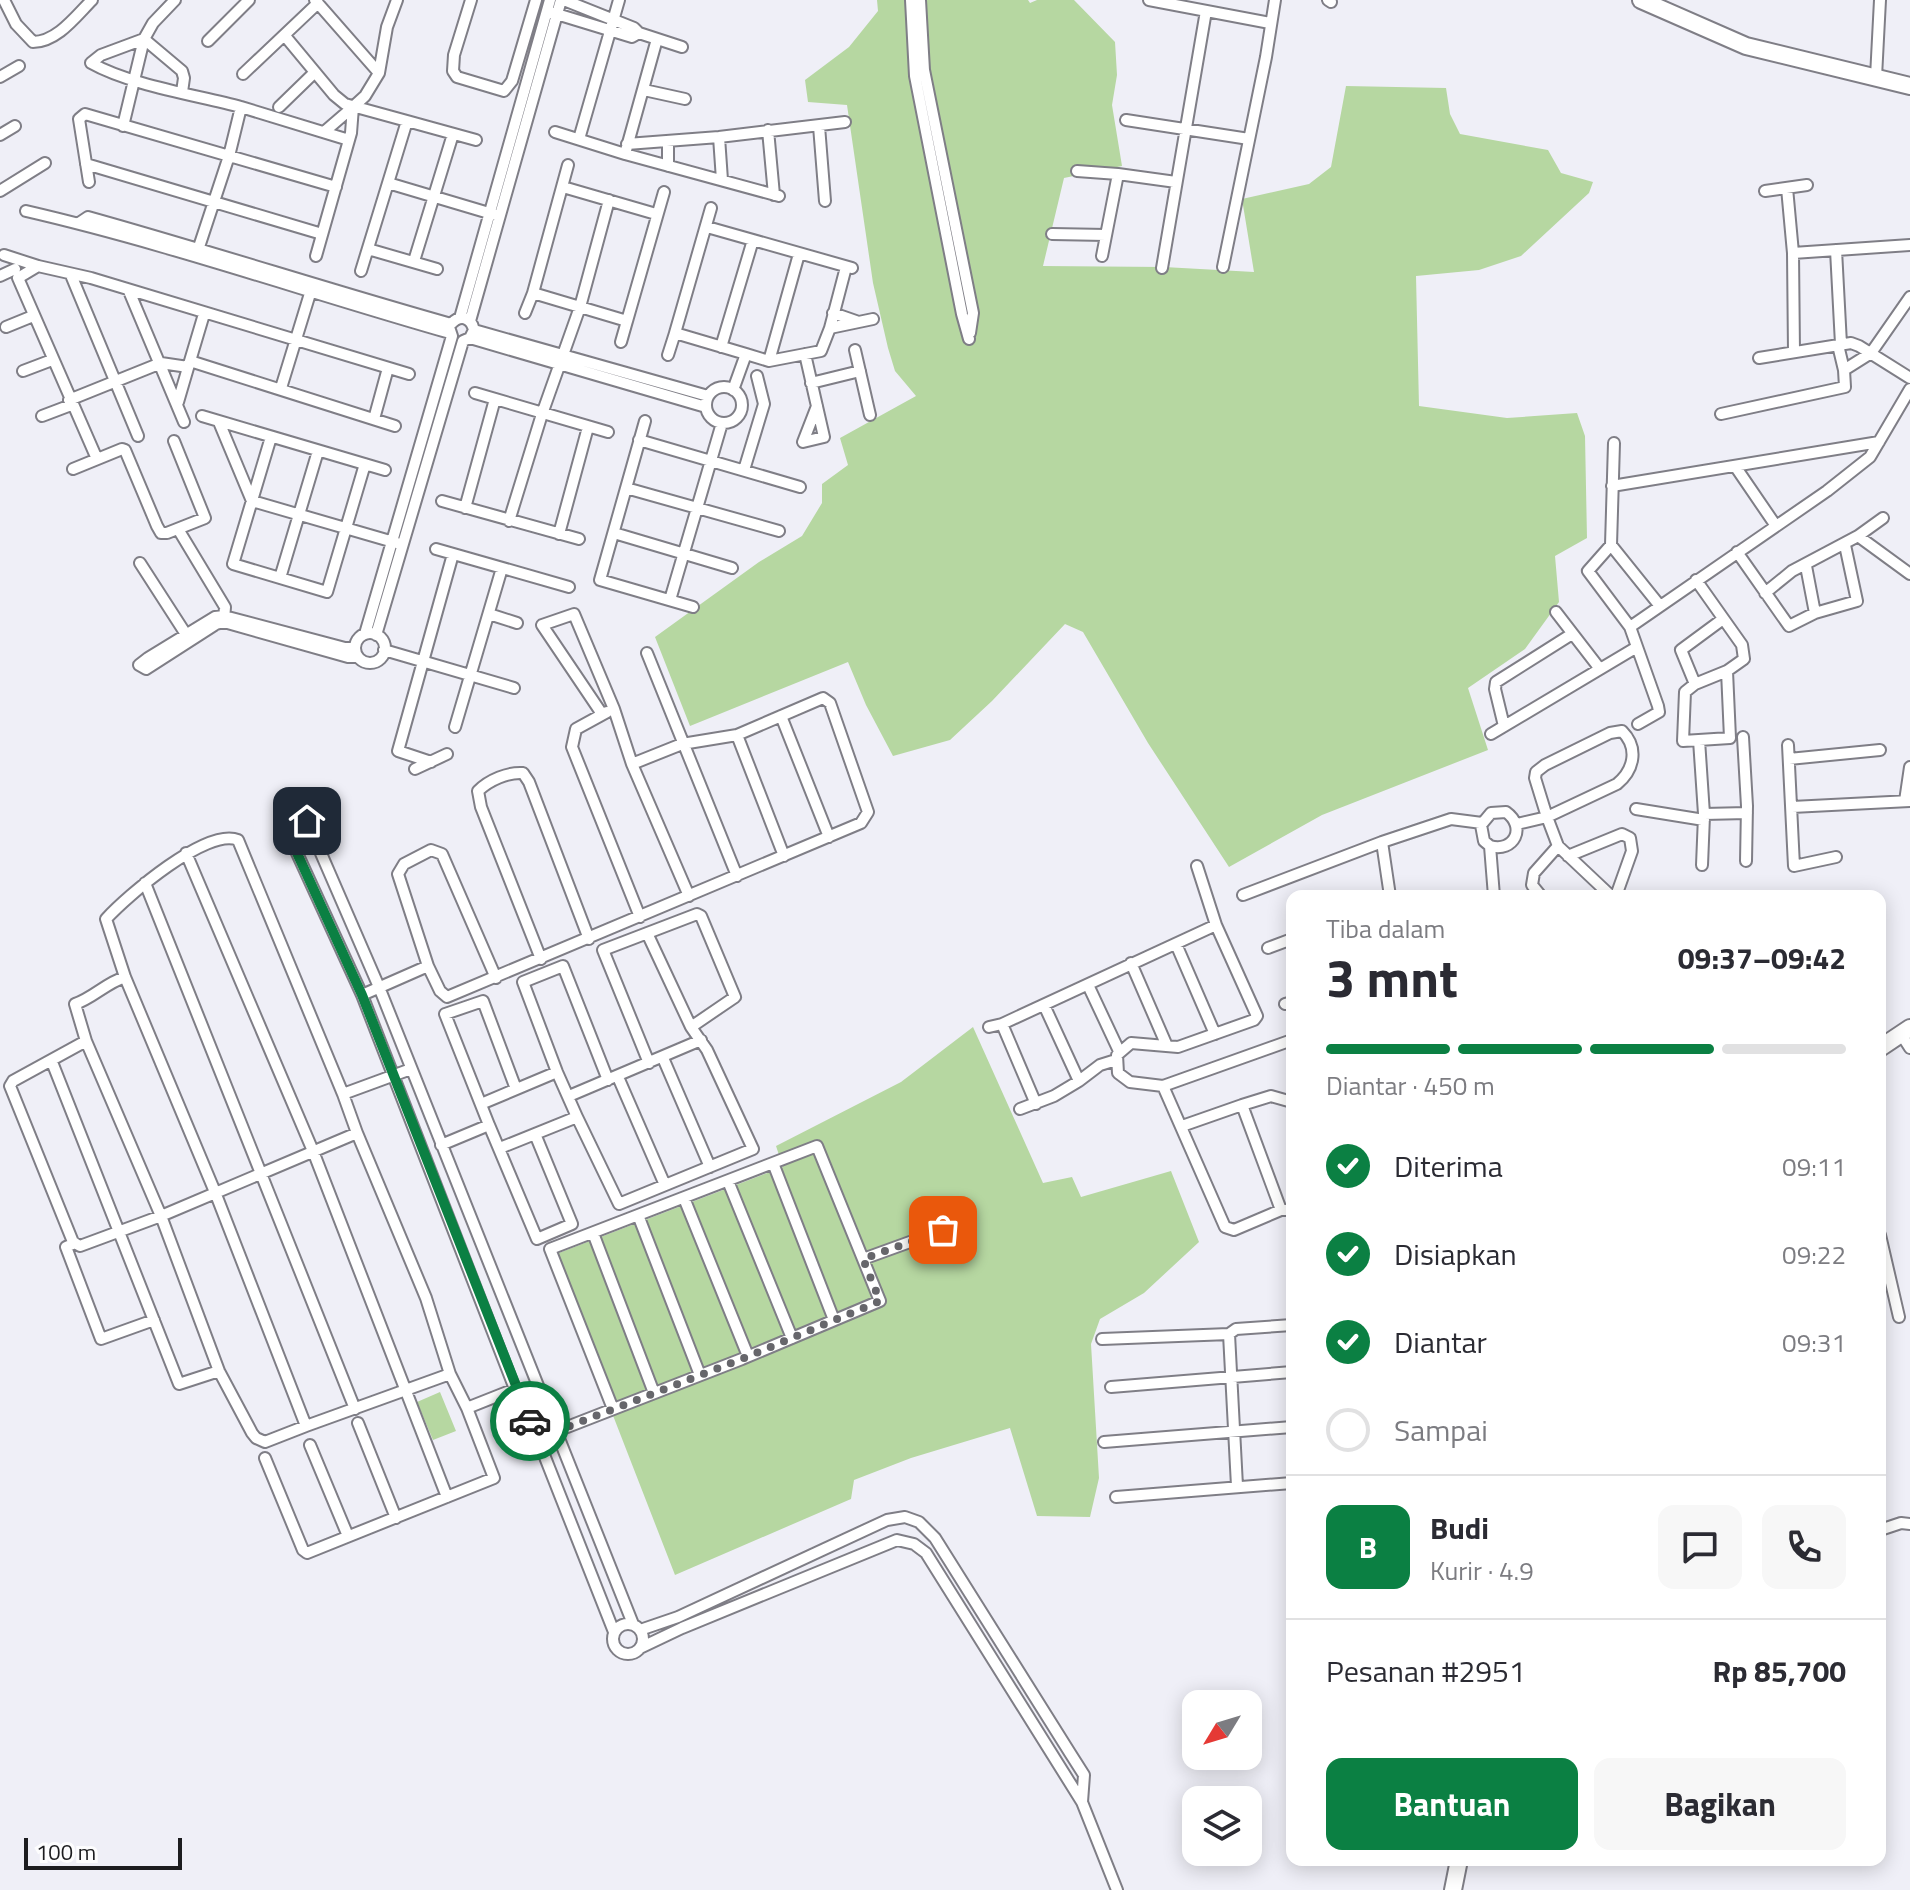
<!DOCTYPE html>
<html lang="id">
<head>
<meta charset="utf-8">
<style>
  :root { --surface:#fff; --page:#f7f7f7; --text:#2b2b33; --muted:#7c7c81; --line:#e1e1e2; --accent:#0b8043 }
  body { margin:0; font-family:"Titillium Web",sans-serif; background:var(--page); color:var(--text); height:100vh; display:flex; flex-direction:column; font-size:30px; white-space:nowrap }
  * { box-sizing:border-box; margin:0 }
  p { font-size:26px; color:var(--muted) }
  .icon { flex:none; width:44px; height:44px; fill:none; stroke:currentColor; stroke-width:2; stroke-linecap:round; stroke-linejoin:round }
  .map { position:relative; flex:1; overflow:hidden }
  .sheet { position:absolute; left:1286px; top:890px; width:600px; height:976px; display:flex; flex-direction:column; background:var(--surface); border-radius:16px; box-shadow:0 4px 20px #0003 }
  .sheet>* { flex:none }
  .needle { width:52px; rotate:232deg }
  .controls { position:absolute; left:1182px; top:1690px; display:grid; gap:16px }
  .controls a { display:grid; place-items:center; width:80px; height:80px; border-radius:16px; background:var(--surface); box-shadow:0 4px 20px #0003; font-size:40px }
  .scale { position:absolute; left:24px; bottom:20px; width:158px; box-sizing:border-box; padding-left:8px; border:4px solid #1c1c1f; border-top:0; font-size:22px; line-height:28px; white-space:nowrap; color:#1c1c1f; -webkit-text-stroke:6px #fdfdfe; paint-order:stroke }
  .pin { position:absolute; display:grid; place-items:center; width:68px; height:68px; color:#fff; margin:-34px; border-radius:16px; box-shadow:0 4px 12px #0006 }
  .courier { position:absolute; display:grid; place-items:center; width:80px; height:80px; margin:-40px; border:6px solid #0b8043; border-radius:50%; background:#fff; color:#222; box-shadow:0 2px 10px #0007 }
  .head em { font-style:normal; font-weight:700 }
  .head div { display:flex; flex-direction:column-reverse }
  .head { display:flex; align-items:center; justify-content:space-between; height:136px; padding:0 40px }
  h1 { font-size:52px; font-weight:700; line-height:60px }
  .bar { display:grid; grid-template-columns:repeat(4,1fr); gap:12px 8px; align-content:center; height:96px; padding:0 40px }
  .bar i { height:10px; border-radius:6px; background:var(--line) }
  .bar .current { background:var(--accent) }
  .bar p { grid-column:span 4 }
  .line { display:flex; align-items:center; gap:20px; padding:0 40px; border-top:2px solid var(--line) }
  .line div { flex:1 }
  .round { display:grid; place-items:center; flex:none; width:84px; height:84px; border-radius:16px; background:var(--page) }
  ol { padding:0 40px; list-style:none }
  li { display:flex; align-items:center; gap:24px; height:88px }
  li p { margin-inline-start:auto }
  li .icon { padding:8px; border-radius:50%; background:var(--accent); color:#fff; stroke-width:4 }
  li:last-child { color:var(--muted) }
  li i { width:44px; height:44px; border:4px solid var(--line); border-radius:50% }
  .button { display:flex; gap:16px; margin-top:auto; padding:16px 40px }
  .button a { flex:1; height:92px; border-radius:16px; background:var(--accent); color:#fff; font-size:32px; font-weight:700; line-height:92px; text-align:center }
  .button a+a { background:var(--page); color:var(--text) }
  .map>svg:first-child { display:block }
  .green { fill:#b6d7a1 }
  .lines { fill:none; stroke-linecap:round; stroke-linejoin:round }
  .minor-casing { stroke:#7f7e86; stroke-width:14 }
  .primary-casing { stroke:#7f7e86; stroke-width:20 }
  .minor { stroke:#fff; stroke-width:10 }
  .primary { stroke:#fff; stroke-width:16 }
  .done { stroke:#66666b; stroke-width:8; stroke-dasharray:0 14.4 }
  .route { stroke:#0b8043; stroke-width:10 }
</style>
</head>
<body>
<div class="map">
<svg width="1910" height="1890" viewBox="0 0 1910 1890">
  <rect width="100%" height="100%" fill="#efeff7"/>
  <path class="green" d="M877 0H1028L1030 3 1037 0H1074L1115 42 1117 75 1112 105 1122 166 1064 178 1043 266 1164 267 1254 272 1242 199 1309 184 1331 167 1346 86 1446 88 1450 114 1460 134 1548 150 1561 173 1593 182 1589 193 1521 256 1479 270 1416 276 1419 406 1507 418 1577 413 1585 436 1587 538 1555 556 1559 602 1525 649 1468 688 1488 750 1322 815 1229 867 1148 743 1083 632 1065 624 992 701 950 740 893 756 866 705 848 662 690 726 655 637 759 562 802 536 822 503V484L848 465 840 438 916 396 895 371 888 348 873 283 847 105 808 102 805 80 849 47 878 11Z
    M973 1027 1043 1183 1072 1177 1081 1197 1171 1171 1199 1242 1144 1293 1100 1319 1091 1344 1099 1478 1090 1517 1037 1516 1010 1428 911 1458 854 1480 851 1499 675 1575 551 1256 783 1167 776 1146 901 1082Z
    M440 1392 456 1431 433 1440 417 1402Z"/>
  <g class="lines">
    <defs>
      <path id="minor" d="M4 0 16 24 33 42C57 42 76 16 92 0
        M315 0 379 73
        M471 0 454 55 453 71 457 77 504 91 512 81 536 0
        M564 0 634 28 639 33 682 47
        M911 0 915 76 962 314 969 339
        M920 0 924 70 973 313 970 333
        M1149 0 1270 23
        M1328 0 1331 2
        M550 12 632 37 639 33
        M285 36 334 95 345 104 407 121 388 183 499 216
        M208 41 249 0
        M243 74 318 3
        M0 77 19 66
        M1876 77 1880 0
        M644 90 685 99
        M182 92 184 78 182 71 144 39 101 55 91 63C130 85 196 95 241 107
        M279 107 315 72
        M1126 120 1249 139
        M407 121 476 140
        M123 126 144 39 153 23 175 0
        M819 126 825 201
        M768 130 774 195
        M324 132 353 107
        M555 132 625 154 657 39
        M0 135 15 126
        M719 137 722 180
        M579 139 619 0
        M627 144 719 137 845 122
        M625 154 779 196
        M86 164 322 234
        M668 166V142
        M1077 171 1118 174
        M89 182 79 119 85 114 336 187
        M563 187 656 214
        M1787 188 1793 253 1794 352
        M0 191 45 163
        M1765 191 1807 185
        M609 200 580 307 627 321 621 342
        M26 211C169 244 309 293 450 333
        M79 223 88 217C210 251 330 290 451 324 460 314 471 317 474 330L708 396
        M707 227 852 268
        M1052 234 1106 235
        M368 249 437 269
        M1836 250 1841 344
        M197 253 229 156 241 107 349 140
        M1793 253 1910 245
        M4 255 38 266
        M316 256 351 133 353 107 365 96 379 73 387 27 397 0
        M1102 256 1118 174 1176 182
        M414 261 453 134
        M1223 267 1266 57 1275 0
        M1162 268 1206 11
        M361 271 388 183
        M71 275 138 436
        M0 276 15 269
        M129 291 184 422
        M533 293 568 165
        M833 313 856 321
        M460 318 550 0
        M470 321 561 0
        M627 321 664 192
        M6 327 33 316
        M830 328 846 267
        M675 333 711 208
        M470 338 706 407
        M1838 345 1844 370
        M721 347 753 240
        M855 350 870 415
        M746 354 769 361 821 351 830 328 873 319
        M805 354 824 437 803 442 817 406
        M668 355 675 333 746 354 733 390
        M1759 358 1851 343 1859 346 1910 378
        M190 361 204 314
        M769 361 799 254
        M23 371 52 360
        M811 383 860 371
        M706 405a18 18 0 1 1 36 0a18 18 0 1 1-36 0Z
        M281 388 312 287
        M475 393 608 432
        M69 400 161 363 188 367
        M178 402 190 361 395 426
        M1721 414 1845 387 1844 370 1871 353 1910 297
        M42 416 71 405
        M202 416 385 470
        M374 419 388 368
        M645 421 600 580 693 607
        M219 422 252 501 397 543
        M271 437 233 564 327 592 365 464
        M639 440 800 487
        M1614 443 1611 545 1588 571 1630 627 1658 706 1659 712 1638 724
        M97 459 18 278 38 266 91 278 409 374
        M1735 466 1776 526
        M73 469 122 449 125 450 157 526 161 533H167L205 518 174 441
        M744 470 764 404 757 376
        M1612 486 1879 442
        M626 488 779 531
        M442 501 579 539
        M465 508 495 399
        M509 521 542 414 580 307 533 293 525 313
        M178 529 225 607 224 620
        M614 533 732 568
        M559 534 588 427
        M1858 536 1883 518
        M1611 545 1660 606
        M436 549 569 587
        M1737 552 1789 626 1815 613 1857 601 1845 545
        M140 563 189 639
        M1806 566 1815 613
        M280 578 318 451
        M1765 593 1792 571 1858 536 1910 574
        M670 600 722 423
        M1556 612 1600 669
        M489 614 517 623
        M1723 619 1681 650 1695 684 1685 692 1683 741 1730 738 1727 671
        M1630 627 1827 491 1870 457 1910 389
        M355 648a15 15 0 1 1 30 0a15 15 0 1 1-30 0Z
        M365 634 452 336 450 330
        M376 635 463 341 470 338 474 330
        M355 648H345L224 616 215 617 148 658 139 665 146 669 216 624 224 622 348 657H358
        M384 650 514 688
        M647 653 737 876
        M1695 684 1727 671 1744 659 1742 645 1696 580
        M607 712 576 729 572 747 640 917
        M602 714 542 625 574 614 614 709 632 764 689 896
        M781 716 829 837
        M1504 726 1495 689 1496 682 1572 634
        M455 727 502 568
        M1622 731C1639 748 1634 770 1617 784L1547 817 1535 778 1536 772 1545 765 1610 733Z
        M1491 734 1637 647
        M737 735 784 856
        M1743 737 1747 806 1746 861
        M1699 740 1704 814 1747 813
        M1788 745 1794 866 1836 857
        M1789 759 1880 750
        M431 762 398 751 453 554
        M415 769 447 754
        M1905 801 1910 767
        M1792 807 1910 801
        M1636 809 1704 820
        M1517 824 1547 817 1558 846 1611 896
        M1382 842 1451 819 1482 823
        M1490 846C1514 853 1527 827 1506 812L1491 813 1481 825 1484 841 1490 846 1494 896
        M186 853 313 1151 447 1497
        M1568 856 1622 834 1630 838 1632 851 1616 896
        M1702 865 1704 816
        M1197 866 1216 925 1257 1016 1254 1020 1178 1047 1131 1043 1117 1055 1118 1073 1130 1082 1163 1086 1292 1040
        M145 883 355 1409
        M1243 895 1382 842 1390 896
        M1541 896 1532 885 1534 873 1558 846
        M647 933 691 1027
        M1176 944 1215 1034
        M1268 948 1292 939
        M541 959 481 807 478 791C489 780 508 772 523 773L529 782 589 939
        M1131 963 1167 1046
        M428 966 398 874 404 864 431 850 442 854 496 978
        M125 977C106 983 93 998 75 1004L86 1041 13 1081 10 1086 73 1242 80 1246 161 1216 357 1133 343 1094 411 1069
        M1088 985 1119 1051
        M362 995 428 966 440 991 447 997 861 823 868 812 830 703 823 698 737 735 682 744 632 764
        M1285 1004 1292 1002
        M1002 1024 1036 1104
        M989 1027 1002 1024 1216 925
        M1901 1034 1910 1048
        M86 1041 161 1216 219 1371 252 1433 256 1438 265 1442 306 1426
        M663 1058 710 1167
        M52 1062 179 1384 219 1371
        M618 1077 665 1185
        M1079 1081 1100 1065 1116 1060
        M1163 1086 1225 1227 1234 1230 1281 1210H1292
        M343 1094 238 840C207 827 127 896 106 919L125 977 215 1192 306 1426 450 1374
        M569 1096 701 1040
        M481 1104 557 1072
        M1242 1105 1271 1096 1292 1102
        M1020 1109 1054 1096 1079 1081 1044 1005
        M577 1117 619 1204 753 1149 707 1050 691 1027 735 997 701 916 697 914 603 950 649 1063
        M489 1125 537 1239 572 1224 535 1134
        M1182 1126 1242 1105 1281 1210
        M441 1145 489 1125 445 1014 483 1001 516 1089
        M500 1148 577 1117 557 1072 523 982 563 966 608 1080
        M773 1163 834 1320
        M728 1181 792 1338
        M684 1198 748 1356
        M638 1215 700 1375
        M593 1233 654 1393
        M1880 1235 1899 1317
        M75 1243 66 1247 101 1339 154 1320
        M863 1259 943 1230
        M1229 1334 1237 1486
        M1102 1339 1229 1334 1236 1329 1292 1325
        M1111 1387 1292 1372
        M467 1408 515 1389
        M358 1423 396 1518
        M539 1442 557 1431 742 1359 880 1301 817 1146 550 1249 613 1409
        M1104 1442 1292 1427
        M310 1445 348 1536
        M265 1458 303 1550 307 1553 494 1478 467 1408 450 1374 426 1298 357 1133
        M1116 1497 1292 1483
        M1880 1530 1901 1523 1910 1524
        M613 1639a15 15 0 1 1 30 0a15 15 0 1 1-30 0Z
        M640 1630 678 1617 887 1520 905 1517 919 1522 935 1538 1070 1753 1084 1775 1082 1802
        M614 1632 539 1442 515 1389 362 995 280 816 282 808 291 800 298 799 305 806 307 821 379 987 633 1624
        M640 1648 682 1628 897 1540 914 1544 926 1553 1082 1802 1117 1890"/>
      <path id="primary" d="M1641 0 1746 46 1910 86
        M1880 1048 1910 1028
        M1453 1890 1459 1860"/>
    </defs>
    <use href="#minor" class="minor-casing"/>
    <use href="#primary" class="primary-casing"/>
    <use href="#minor" class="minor"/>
    <use href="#primary" class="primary"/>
  </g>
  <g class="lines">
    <path class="done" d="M530 1421 539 1442 557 1431 742 1359 880 1301 863 1259 943 1230"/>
    <path class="route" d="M307 821 305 806 298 799 291 800 282 808 280 816 362 995 530 1421"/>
  </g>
</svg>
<div class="controls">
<a><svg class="needle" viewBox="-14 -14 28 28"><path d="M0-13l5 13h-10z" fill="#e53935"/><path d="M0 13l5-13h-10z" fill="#7c7c81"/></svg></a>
<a><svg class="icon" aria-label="layers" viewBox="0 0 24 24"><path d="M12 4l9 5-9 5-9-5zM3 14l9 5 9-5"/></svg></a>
</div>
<div class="scale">100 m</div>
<div class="pin" style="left:943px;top:1230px;background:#ea580c"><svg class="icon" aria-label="bag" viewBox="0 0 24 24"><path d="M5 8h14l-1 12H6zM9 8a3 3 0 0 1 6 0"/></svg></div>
<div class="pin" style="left:307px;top:821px;background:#1f2937"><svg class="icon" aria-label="home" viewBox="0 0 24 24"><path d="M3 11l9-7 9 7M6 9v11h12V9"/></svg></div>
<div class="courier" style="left:530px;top:1421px"><svg class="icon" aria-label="car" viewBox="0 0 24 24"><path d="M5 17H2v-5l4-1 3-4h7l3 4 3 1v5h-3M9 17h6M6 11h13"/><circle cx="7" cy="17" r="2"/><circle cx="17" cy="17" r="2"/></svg></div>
<section class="sheet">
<div class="head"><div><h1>3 mnt</h1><p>Tiba dalam</p></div><em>09:37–09:42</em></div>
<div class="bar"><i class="current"></i><i class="current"></i><i class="current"></i><i></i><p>Diantar · 450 m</p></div>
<ol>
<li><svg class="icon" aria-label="check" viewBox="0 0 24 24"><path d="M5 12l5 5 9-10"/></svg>Diterima<p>09:11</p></li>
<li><svg class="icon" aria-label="check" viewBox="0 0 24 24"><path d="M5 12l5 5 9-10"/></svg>Disiapkan<p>09:22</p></li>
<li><svg class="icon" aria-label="check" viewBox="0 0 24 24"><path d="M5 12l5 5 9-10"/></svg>Diantar<p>09:31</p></li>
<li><i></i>Sampai</li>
</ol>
<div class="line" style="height:144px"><b class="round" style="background:var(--accent);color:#fff">B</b><div><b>Budi</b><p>Kurir · 4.9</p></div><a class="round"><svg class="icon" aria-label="chat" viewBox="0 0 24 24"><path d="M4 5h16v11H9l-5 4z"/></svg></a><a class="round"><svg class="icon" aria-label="phone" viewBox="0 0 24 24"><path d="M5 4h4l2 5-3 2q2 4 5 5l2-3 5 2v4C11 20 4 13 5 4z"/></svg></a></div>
<div class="line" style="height:104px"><div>Pesanan #2951</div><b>Rp 85,700</b></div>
<div class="button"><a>Bantuan</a><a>Bagikan</a></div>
</section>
</div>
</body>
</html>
